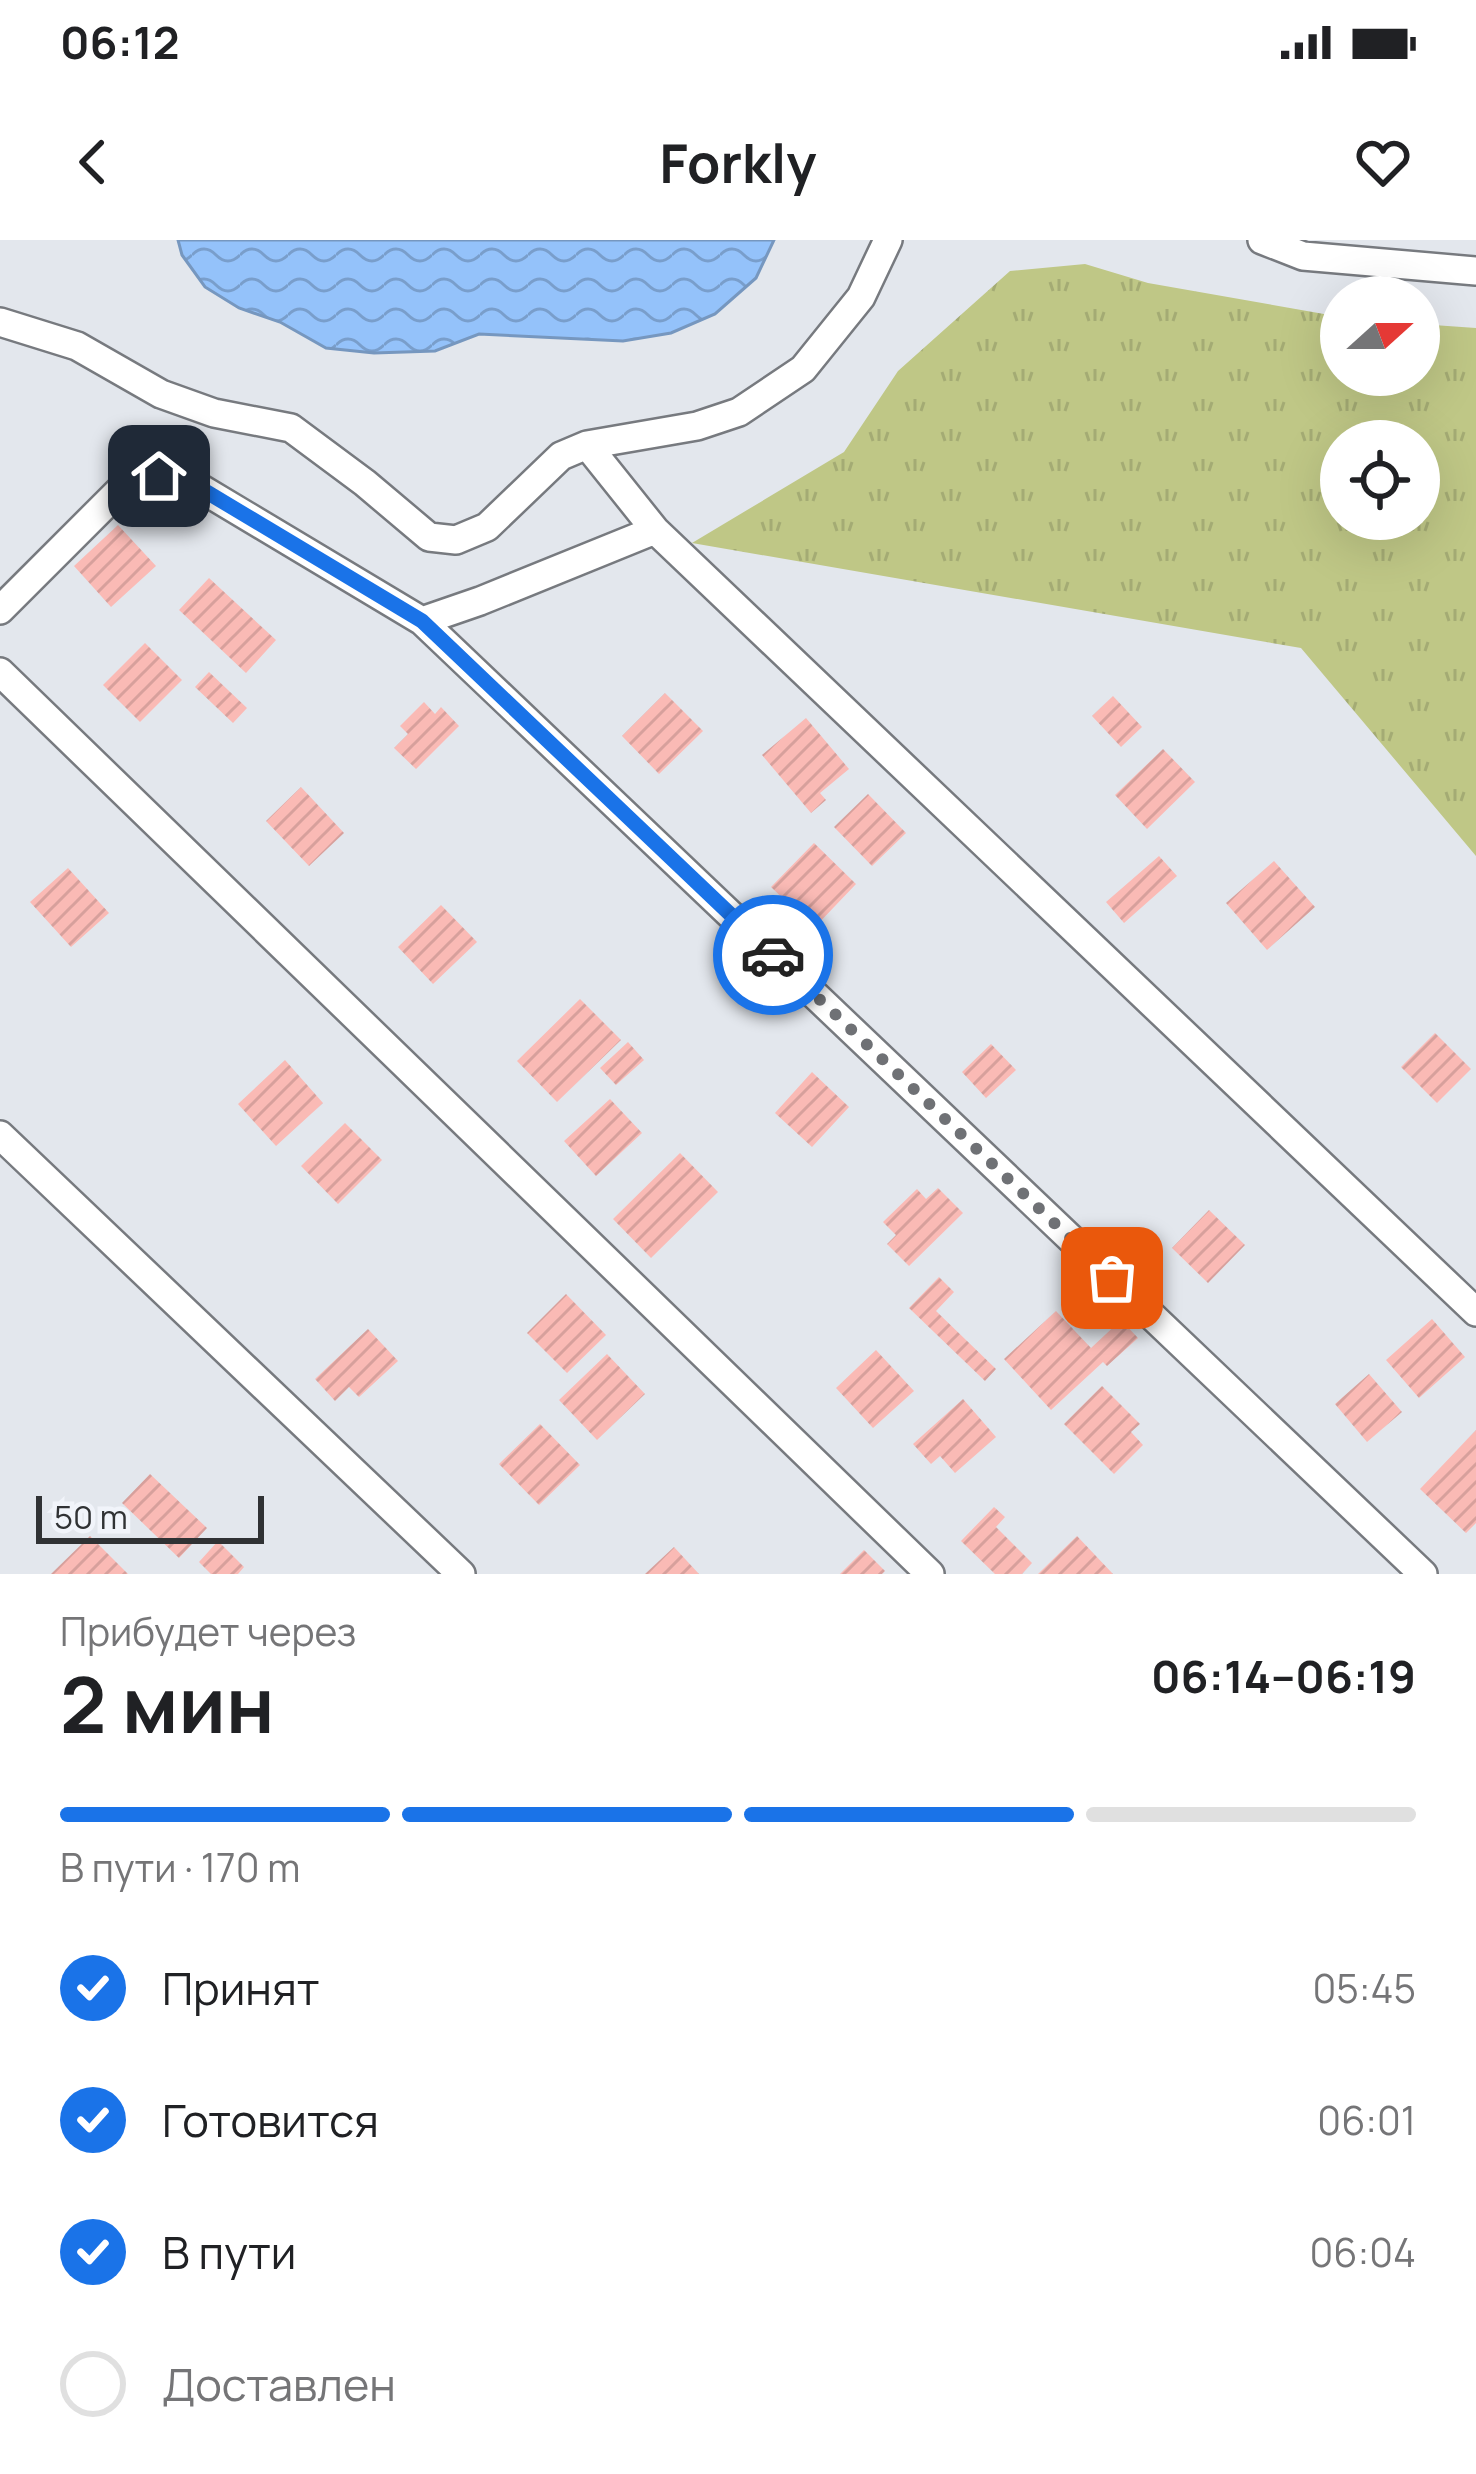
<!DOCTYPE html>
<html lang="ru">
<head>
<meta charset="utf-8">
<style>
  :root { --surface:#fff; --page:#f2f2f2; --text:#202124; --muted:#757577; --line:#e0e0e0; --accent:#1a73e8 }
  body { margin:0; font-family:Manrope,sans-serif; background:var(--page); color:var(--text); height:100vh; display:flex; flex-direction:column; font-size:45px; white-space:nowrap }
  * { box-sizing:border-box; margin:0 }
  p { font-size:39px; color:var(--muted) }
  .icon { flex:none; width:66px; height:66px; fill:none; stroke:currentColor; stroke-width:2; stroke-linecap:round; stroke-linejoin:round }
  .map { position:relative; height:1334px; overflow:hidden }
  .panel { display:flex; flex-direction:column; background:var(--surface); flex:1 }
  .panel>* { flex:none }
  .needle { width:78px; rotate:69deg }
  .fabs { position:absolute; left:1320px; top:36px; display:grid; gap:24px }
  .fabs a { display:grid; place-items:center; width:120px; height:120px; border-radius:50%; background:var(--surface); box-shadow:0 12px 48px #0002; font-size:60px }
  .scale { position:absolute; left:36px; bottom:30px; width:228px; box-sizing:border-box; padding-left:12px; border:6px solid #303234; border-top:0; font-size:33px; line-height:42px; white-space:nowrap; color:#303234; -webkit-text-stroke:9px #f1f4fa; paint-order:stroke }
  .pin { position:absolute; display:grid; place-items:center; width:102px; height:102px; color:#fff; margin:-51px; border-radius:24px; box-shadow:0 6px 18px #0006 }
  .courier { position:absolute; display:grid; place-items:center; width:120px; height:120px; margin:-60px; border:9px solid #1a73e8; border-radius:50%; background:#fff; color:#222; box-shadow:0 3px 15px #0007 }
  .headline em { font-style:normal; font-weight:700 }
  .headline div { display:flex; flex-direction:column-reverse }
  .headline { display:flex; align-items:center; justify-content:space-between; height:204px; padding:0 60px }
  h1 { font-size:78px; font-weight:700; line-height:90px }
  .bar { display:grid; grid-template-columns:repeat(4,1fr); gap:18px 12px; align-content:center; height:144px; padding:0 60px }
  .bar i { height:15px; border-radius:9px; background:var(--line) }
  .bar .selected { background:var(--accent) }
  .bar p { grid-column:span 4 }
  ol { padding:0 60px; list-style:none }
  li { display:flex; align-items:center; gap:36px; height:132px }
  li p { margin-inline-start:auto }
  li .icon { padding:12px; border-radius:50%; background:var(--accent); color:#fff; stroke-width:4 }
  li:last-child { color:var(--muted) }
  li i { width:66px; height:66px; border:6px solid var(--line); border-radius:50% }
  .status { display:flex; justify-content:space-between; align-items:center; height:84px; padding:0 60px; background:var(--surface); direction:ltr }
  .status svg { height:33px; fill:currentColor }
  header { display:flex; justify-content:space-between; align-items:center; height:156px; padding:0 60px; background:var(--surface); font-size:54px; font-weight:700 }
  .map>svg:first-child { display:block }
  .grass { fill:url(#grass-tufts); fill-rule:evenodd }
  .water { fill:url(#water-waves); stroke:#7697bf; stroke-width:3 }
  .building { fill:url(#building-hatch) }
  .lines { fill:none; stroke-linecap:round; stroke-linejoin:round }
  .minor-casing { stroke:#777a7f; stroke-width:32 }
  .minor { stroke:#fff; stroke-width:27 }
  .done { stroke:#6f7175; stroke-width:12; stroke-dasharray:0 21.6 }
  .route { stroke:#1a73e8; stroke-width:15 }
</style>
</head>
<body>
<div class="status"><b>06:12</b><svg viewBox="0 0 49 12"><path d="M0 12V9h3v3zM5 12V6h3v6zM10 12V3h3v9zM15 12V0h3v12zM26 1h20v11H26zM47 4h2v5h-2z"/></svg></div>
<header><svg class="icon" aria-label="back" viewBox="0 0 24 24"><path d="M15 5l-7 7 7 7"/></svg>Forkly<svg class="icon" aria-label="heart" viewBox="0 0 24 24"><path d="M12 20l-8-8c-3-5 5-10 8-4 3-6 11-1 8 4z"/></svg></header>
<div class="map">
<svg width="1476" height="1334" viewBox="0 0 1476 1334">
  <defs>
    <pattern id="grass-tufts" width="24" height="20" patternUnits="userSpaceOnUse" patternTransform="scale(3)"><rect width="24" height="20" fill="#bfc786"/><path d="M3 7l-1-3M5 7V3M7 7l1-3M15 17l-1-3M17 17v-4M19 17l1-3" fill="none" stroke="#a4ab74"/></pattern>
    <pattern id="water-waves" width="16" height="10" patternUnits="userSpaceOnUse" patternTransform="scale(3)"><rect width="16" height="10" fill="#94c2fa"/><path d="M0 5q4-4 8 0t8 0" fill="none" stroke="#799ecb"/></pattern>
    <pattern id="building-hatch" width="6" height="6" patternUnits="userSpaceOnUse" patternTransform="scale(3)"><rect width="6" height="6" fill="#fabab5"/><path d="M-1 1l2-2M0 6l6-6M5 7l2-2" fill="none" stroke="#d7a09c"/></pattern>
  </defs>
  <rect width="100%" height="100%" fill="#e3e7ed"/>
  <path class="grass" d="M1085 24 1148 43 1341 77V135H1419V84L1476 88V616L1301 408 692 303 844 212 898 131 1010 31ZM1341 201H1419V279H1341Z"/>
  <path class="water" d="M178 0H774L756 38 715 74 671 93 623 101 479 94 435 111 374 113 326 108 280 82 239 68 205 47 182 15Z"/>
  <path class="building" d="M118 285 156 326 111 367 74 326Z
    M209 338 276 400 246 433 179 370Z
    M145 403 182 440 140 482 103 445Z
    M209 432 247 468 233 483 195 447Z
    M665 453 703 491 659 534 622 496Z
    M1113 456 1142 487 1121 507 1092 476Z
    M424 462 435 474 441 467 459 486 416 529 394 508 408 494 400 486Z
    M806 478 849 529 820 553 826 560 811 573 762 515Z
    M1163 509 1195 542 1147 589 1115 555Z
    M301 547 344 593 309 626 266 581Z
    M868 554 906 593 872 626 834 587Z
    M814 603 856 644 814 688 771 647Z
    M1159 616 1177 636 1124 683 1106 662Z
    M1274 621 1315 667 1267 710 1226 663Z
    M68 628 109 673 71 707 30 662Z
    M441 665 477 702 433 744 398 707Z
    M580 759 621 800 557 862 517 821Z
    M1435 793 1471 829 1437 863 1401 827Z
    M628 802 644 820 616 845 600 828Z
    M991 804 1016 830 986 858 962 832Z
    M285 820 323 863 276 906 238 864Z
    M812 832 849 867 812 907 775 873Z
    M610 859 642 893 596 936 564 901Z
    M345 883 382 920 338 964 301 926Z
    M680 913 718 952 651 1018 613 979Z
    M938 948 963 973 909 1026 887 1004 896 995 883 982 917 949 926 959Z
    M1209 970 1245 1005 1208 1043 1172 1008Z
    M939 1037 954 1052 936 1071 996 1129 985 1141 909 1068Z
    M566 1054 606 1095 567 1133 527 1093Z
    M1056 1071 1091 1108 1121 1080 1138 1098 1107 1126 1103 1122 1051 1170 1004 1119Z
    M1432 1079 1465 1117 1419 1158 1386 1120Z
    M368 1089 398 1121 359 1157 349 1147 335 1161 315 1139Z
    M876 1110 914 1151 873 1188 836 1148Z
    M607 1114 645 1154 597 1200 559 1160Z
    M1369 1134 1402 1172 1367 1202 1335 1164Z
    M1102 1146 1140 1184 1131 1192 1143 1205 1114 1234 1064 1184Z
    M963 1159 996 1197 955 1233 940 1216 931 1224 913 1204Z
    M540 1184 580 1225 539 1265 499 1224Z
    M1476 1190V1283L1466 1293 1420 1249Z
    M150 1234 207 1288 179 1318 122 1263Z
    M994 1267 1005 1277 996 1287 1032 1323 1022 1334H995L961 1301Z
    M90 1296 128 1334H51Z
    M1077 1296 1113 1334H1038Z
    M218 1301 244 1327 238 1334H211L199 1322Z
    M674 1307 699 1334H645Z
    M864 1310 885 1331 882 1334H840Z"/>
  <g class="lines">
    <defs>
      <path id="minor" d="M1262 0 1303 16 1476 31
        M0 82 77 106 161 154 214 173 291 188 365 243 429 297 456 300 487 287 561 216 587 205 697 186 739 172 803 129 861 57 888 0
        M587 205 655 290 1476 1072
        M0 370 119 251C148 236 159 236 190 242L422 381 480 361 655 290
        M422 381 1423 1334
        M0 432 930 1334
        M0 895 461 1334"/>
    </defs>
    <use href="#minor" class="minor-casing"/>
    <use href="#minor" class="minor"/>
  </g>
  <g class="lines">
    <path class="done" d="M773 715 1112 1038"/>
    <path class="route" d="M159 236 190 242 422 381 773 715"/>
  </g>
</svg>
<div class="fabs">
<a><svg class="needle" viewBox="-14 -14 28 28"><path d="M0-13l5 13h-10z" fill="#e53935"/><path d="M0 13l5-13h-10z" fill="#757577"/></svg></a>
<a><svg class="icon" aria-label="locate" viewBox="0 0 24 24"><circle cx="12" cy="12" r="6"/><path d="M12 2v4M12 18v4M2 12h4M18 12h4"/></svg></a>
</div>
<div class="scale">50 m</div>
<div class="pin" style="left:1112px;top:1038px;background:#ea580c"><svg class="icon" aria-label="bag" viewBox="0 0 24 24"><path d="M5 8h14l-1 12H6zM9 8a3 3 0 0 1 6 0"/></svg></div>
<div class="pin" style="left:159px;top:236px;background:#1f2937"><svg class="icon" aria-label="home" viewBox="0 0 24 24"><path d="M3 11l9-7 9 7M6 9v11h12V9"/></svg></div>
<div class="courier" style="left:773px;top:715px"><svg class="icon" aria-label="car" viewBox="0 0 24 24"><path d="M5 17H2v-5l4-1 3-4h7l3 4 3 1v5h-3M9 17h6M6 11h13"/><circle cx="7" cy="17" r="2"/><circle cx="17" cy="17" r="2"/></svg></div>
</div>
<section class="panel">
<div class="headline"><div><h1>2 мин</h1><p>Прибудет через</p></div><em>06:14–06:19</em></div>
<div class="bar"><i class="selected"></i><i class="selected"></i><i class="selected"></i><i></i><p>В пути · 170 m</p></div>
<ol>
<li><svg class="icon" aria-label="check" viewBox="0 0 24 24"><path d="M5 12l5 5 9-10"/></svg>Принят<p>05:45</p></li>
<li><svg class="icon" aria-label="check" viewBox="0 0 24 24"><path d="M5 12l5 5 9-10"/></svg>Готовится<p>06:01</p></li>
<li><svg class="icon" aria-label="check" viewBox="0 0 24 24"><path d="M5 12l5 5 9-10"/></svg>В пути<p>06:04</p></li>
<li><i></i>Доставлен</li>
</ol>
</section>
</body>
</html>
